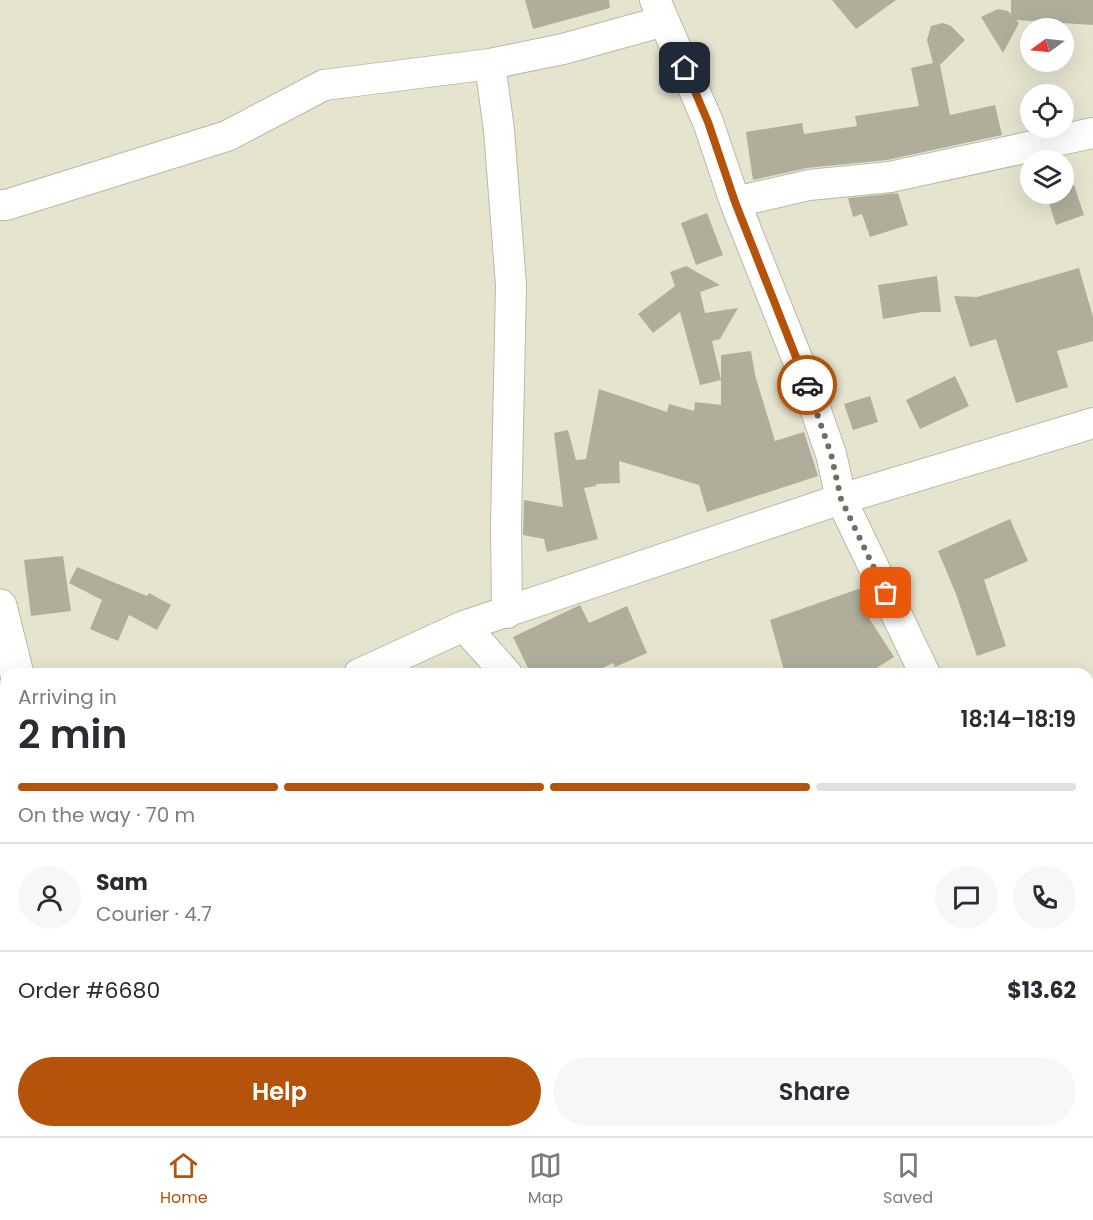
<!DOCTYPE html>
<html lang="en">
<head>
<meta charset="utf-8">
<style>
  :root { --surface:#fff; --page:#f7f7f7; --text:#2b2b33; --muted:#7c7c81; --line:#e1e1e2; --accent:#b45309 }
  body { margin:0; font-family:Poppins,sans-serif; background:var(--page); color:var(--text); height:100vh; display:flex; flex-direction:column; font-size:22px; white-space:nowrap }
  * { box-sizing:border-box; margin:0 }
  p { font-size:20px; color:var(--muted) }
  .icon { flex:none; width:33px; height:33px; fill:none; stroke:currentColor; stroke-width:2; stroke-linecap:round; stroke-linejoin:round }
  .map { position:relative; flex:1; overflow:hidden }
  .panel { position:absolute; left:0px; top:668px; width:1094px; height:470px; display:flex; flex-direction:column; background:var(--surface); border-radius:18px 18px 0 0; box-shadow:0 6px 24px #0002 }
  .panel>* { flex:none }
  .needle { width:39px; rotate:255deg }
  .tools { position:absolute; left:1020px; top:18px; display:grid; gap:12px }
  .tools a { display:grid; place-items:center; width:54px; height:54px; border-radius:50%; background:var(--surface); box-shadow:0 6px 24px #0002; font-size:30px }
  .pin { position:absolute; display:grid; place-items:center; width:51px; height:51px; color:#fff; margin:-26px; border-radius:12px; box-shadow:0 3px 9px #0006 }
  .courier { position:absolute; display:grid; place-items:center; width:60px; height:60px; margin:-30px; border:4px solid #b45309; border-radius:50%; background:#fff; color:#222; box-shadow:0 2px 8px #0007 }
  .head em { font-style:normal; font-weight:600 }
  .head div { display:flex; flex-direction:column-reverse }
  .head { display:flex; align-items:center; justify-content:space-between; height:102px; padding:0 18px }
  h1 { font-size:39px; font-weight:600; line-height:45px }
  .bar { display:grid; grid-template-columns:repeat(4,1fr); gap:9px 6px; align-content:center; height:72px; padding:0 18px }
  .bar i { height:8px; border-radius:4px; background:var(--line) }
  .bar .active { background:var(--accent) }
  .bar p { grid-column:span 4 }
  .line { display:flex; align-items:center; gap:15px; padding:0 18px; border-top:2px solid var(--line) }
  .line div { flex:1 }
  .round { display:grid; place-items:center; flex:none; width:63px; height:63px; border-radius:32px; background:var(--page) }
  .button { display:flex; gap:12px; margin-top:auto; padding:12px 18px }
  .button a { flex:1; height:69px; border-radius:36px; background:var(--accent); color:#fff; font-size:24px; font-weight:600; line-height:69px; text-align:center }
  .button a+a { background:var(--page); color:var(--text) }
  .tab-bar { display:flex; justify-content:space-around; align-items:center; height:84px; border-top:2px solid var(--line); background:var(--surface); font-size:16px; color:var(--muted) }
  .tab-bar a { display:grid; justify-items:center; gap:3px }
  .tab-bar .active { color:var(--accent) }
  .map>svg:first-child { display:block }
  .building { fill:#b0ae9b }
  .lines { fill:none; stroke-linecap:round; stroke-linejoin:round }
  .street-casing { stroke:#bbb9a6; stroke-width:32 }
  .secondary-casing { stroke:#bbb9a6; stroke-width:35 }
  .street { stroke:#fff; stroke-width:30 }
  .secondary { stroke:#fff; stroke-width:33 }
  .done { stroke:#706f62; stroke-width:6; stroke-dasharray:0 10.8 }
  .route { stroke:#b45309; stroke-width:8 }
</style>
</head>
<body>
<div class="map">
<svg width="1093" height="1136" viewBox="0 0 1093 1136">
  <rect width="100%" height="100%" fill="#e5e4cf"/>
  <path class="building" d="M525 0H609L610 8 533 29Z
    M832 0H896L856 29Z
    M1011 0H1093V25L1016 20 1019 23 1003 53 981 17 998 9 1008 11 1011 14Z
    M943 23 951 26 965 40 940 65 950 115 995 105 1002 135 887 160 807 168 753 180 746 132 802 123 804 134 857 126 855 116 919 106 911 68 933 63 927 40 931 26Z
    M1074 185 1084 215 1056 225 1046 194H1064V189Z
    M898 193 908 225 870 237 862 214 853 217 848 198Z
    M707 213 723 255 696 265 681 223Z
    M686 266 720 285 700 292 705 313 738 308 720 339 712 341 721 380 700 385 680 312 653 333 638 314 675 286 670 272Z
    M1079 268 1093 317V341L1057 351 1068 387 1016 403 996 339 970 347 954 296 977 297Z
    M937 276 941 312H922L883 319 878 285Z
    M751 351 755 375 775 441 804 432 818 476 707 512 699 485 619 461 620 483 596 484V486L584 488 598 539 547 552 544 539 523 535 524 500 563 507 554 433 568 430 576 460 586 459 599 389 667 412 669 404 694 411 695 402 721 405V355Z
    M955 376 969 406 920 429 906 400Z
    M870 396 878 422 853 430 844 404Z
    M1010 519 1028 561 984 580 1006 646 977 656 956 594 938 551Z
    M63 556 71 611 31 616 24 560Z
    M77 567 147 596 149 593 171 605 157 630 129 615 118 641 90 629 102 600 69 583Z
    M864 587 876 616 869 618 894 657 867 674H785L770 620Z
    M580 605 589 623 627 606 647 653 615 667 613 663 591 674H531L513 637Z"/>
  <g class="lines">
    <defs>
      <path id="street" d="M655 0 708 122 735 202 802 371 831 454 841 499 925 674
        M490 64 499 130 511 285 506 524 507 613
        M735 202 809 185 890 177 1093 133
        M0 205H6L227 136 324 85 490 64 563 49 664 21
        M464 626 507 674
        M359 674 464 626 841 499 1093 423
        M0 856 6 853
        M1088 878 1093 876
        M1088 1018 1093 1029
        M445 1131 447 1136
        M910 1131 911 1136
        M536 1136 545 1131"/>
      <path id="secondary" d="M0 606 17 674
        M141 1131 142 1136"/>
    </defs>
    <use href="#street" class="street-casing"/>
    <use href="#secondary" class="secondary-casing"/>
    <use href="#street" class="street"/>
    <use href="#secondary" class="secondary"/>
  </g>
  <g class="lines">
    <path class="done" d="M807 385 831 454 841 499 886 593"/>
    <path class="route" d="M685 68 708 122 735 202 807 385"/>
  </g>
</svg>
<div class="tools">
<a><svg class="needle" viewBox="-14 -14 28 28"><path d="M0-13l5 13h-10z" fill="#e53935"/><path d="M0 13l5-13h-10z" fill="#7c7c81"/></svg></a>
<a><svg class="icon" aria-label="locate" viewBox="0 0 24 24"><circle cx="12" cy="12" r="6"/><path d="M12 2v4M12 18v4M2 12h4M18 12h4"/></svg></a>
<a><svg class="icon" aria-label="layers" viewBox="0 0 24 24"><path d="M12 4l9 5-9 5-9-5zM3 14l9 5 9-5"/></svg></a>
</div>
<div class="pin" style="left:886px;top:593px;background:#ea580c"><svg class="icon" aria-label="bag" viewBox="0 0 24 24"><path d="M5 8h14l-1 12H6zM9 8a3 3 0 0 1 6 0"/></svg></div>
<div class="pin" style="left:685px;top:68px;background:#1f2937"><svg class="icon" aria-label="home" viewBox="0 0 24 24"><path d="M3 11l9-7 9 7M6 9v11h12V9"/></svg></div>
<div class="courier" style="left:807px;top:385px"><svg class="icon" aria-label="car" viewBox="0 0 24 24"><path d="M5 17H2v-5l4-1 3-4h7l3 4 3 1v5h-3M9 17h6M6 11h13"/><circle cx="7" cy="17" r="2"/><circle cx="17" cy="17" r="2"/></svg></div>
<section class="panel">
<div class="head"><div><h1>2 min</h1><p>Arriving in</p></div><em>18:14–18:19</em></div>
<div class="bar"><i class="active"></i><i class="active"></i><i class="active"></i><i></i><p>On the way · 70 m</p></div>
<div class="line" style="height:108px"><a class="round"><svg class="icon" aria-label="person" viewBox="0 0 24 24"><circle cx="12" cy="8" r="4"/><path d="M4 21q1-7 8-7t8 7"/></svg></a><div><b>Sam</b><p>Courier · 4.7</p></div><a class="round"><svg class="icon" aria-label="chat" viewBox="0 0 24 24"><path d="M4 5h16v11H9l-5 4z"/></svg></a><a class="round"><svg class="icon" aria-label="phone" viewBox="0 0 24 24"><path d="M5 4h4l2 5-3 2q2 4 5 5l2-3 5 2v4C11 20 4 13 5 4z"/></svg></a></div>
<div class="line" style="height:78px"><div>Order #6680</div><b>$13.62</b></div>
<div class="button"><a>Help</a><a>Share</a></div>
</section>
</div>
<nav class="tab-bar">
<a class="active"><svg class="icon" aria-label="home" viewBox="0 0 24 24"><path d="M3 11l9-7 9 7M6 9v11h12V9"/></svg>Home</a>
<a><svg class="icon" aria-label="map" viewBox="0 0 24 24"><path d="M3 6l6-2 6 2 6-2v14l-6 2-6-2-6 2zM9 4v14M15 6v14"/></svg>Map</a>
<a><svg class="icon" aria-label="saved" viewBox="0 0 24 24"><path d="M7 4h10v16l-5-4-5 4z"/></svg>Saved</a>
</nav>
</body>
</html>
